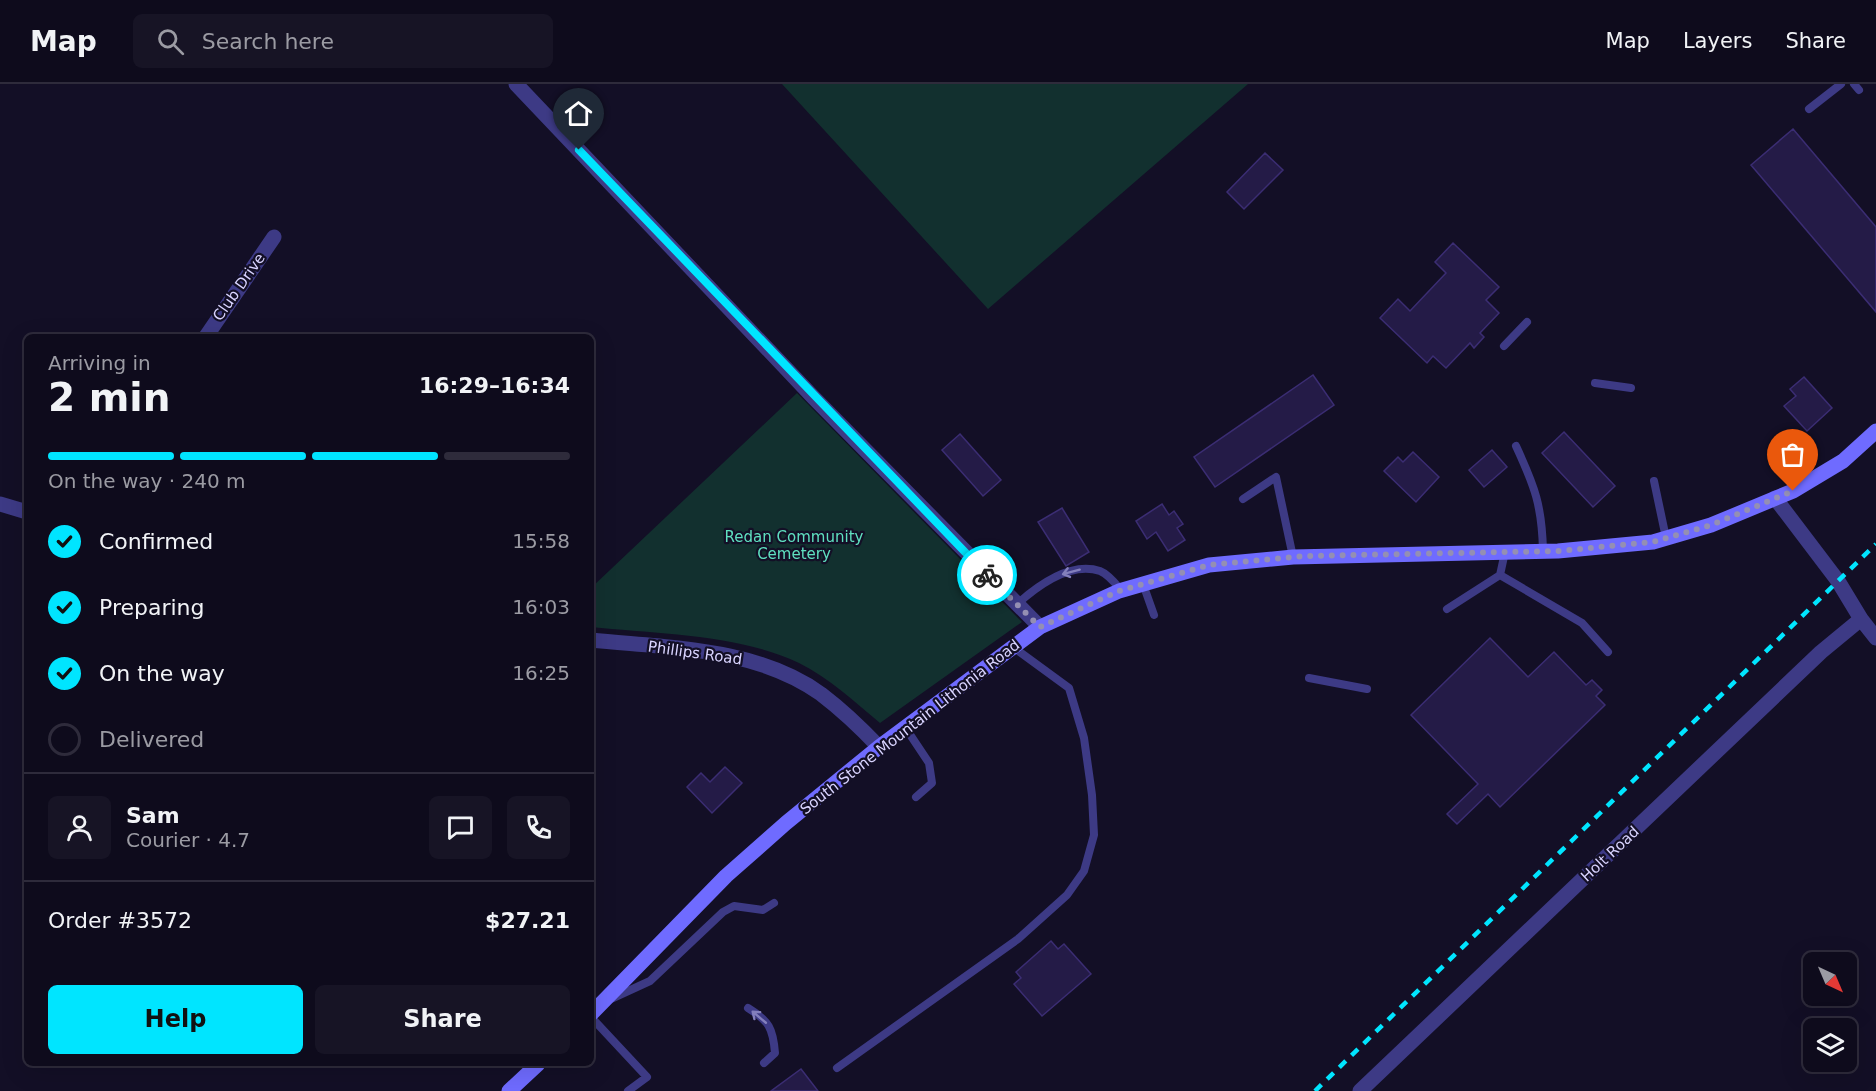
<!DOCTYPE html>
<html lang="en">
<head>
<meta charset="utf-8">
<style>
  :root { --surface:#0e0b1c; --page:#171425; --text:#f1f3f6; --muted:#9b9ba3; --line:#2e2b3b; --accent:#00e5ff }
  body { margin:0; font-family:"DejaVu Sans",sans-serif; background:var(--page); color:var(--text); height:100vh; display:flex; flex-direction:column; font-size:22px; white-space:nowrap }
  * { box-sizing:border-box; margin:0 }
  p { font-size:20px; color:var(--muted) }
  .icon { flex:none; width:33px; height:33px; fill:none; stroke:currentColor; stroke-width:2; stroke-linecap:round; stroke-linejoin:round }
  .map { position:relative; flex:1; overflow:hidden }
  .details { position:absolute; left:24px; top:250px; width:570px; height:732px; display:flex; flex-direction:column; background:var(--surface); border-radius:9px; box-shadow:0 6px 24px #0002,0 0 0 2px var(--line) }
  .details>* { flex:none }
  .needle { width:39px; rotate:136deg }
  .fabs { position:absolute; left:1803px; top:868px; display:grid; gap:12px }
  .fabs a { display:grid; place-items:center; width:54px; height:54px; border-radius:9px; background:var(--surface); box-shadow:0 6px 24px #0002,0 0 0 2px var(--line); font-size:30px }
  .pin { position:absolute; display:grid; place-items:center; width:51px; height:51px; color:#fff; margin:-62px -26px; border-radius:50% 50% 50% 0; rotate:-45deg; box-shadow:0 0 6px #0007 }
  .pin .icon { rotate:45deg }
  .courier { position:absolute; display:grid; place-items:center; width:60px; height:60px; margin:-30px; border:4px solid #00e5ff; border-radius:50%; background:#fff; color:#222; box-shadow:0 2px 8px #0007 }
  .headline em { font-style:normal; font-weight:600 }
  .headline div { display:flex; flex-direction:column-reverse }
  .headline { display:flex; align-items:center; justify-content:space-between; height:102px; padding:0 24px }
  h1 { font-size:39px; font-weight:600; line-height:45px }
  .bar { display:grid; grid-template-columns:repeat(4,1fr); gap:9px 6px; align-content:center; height:72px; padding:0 24px }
  .bar i { height:8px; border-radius:4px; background:var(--line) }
  .bar .active { background:var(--accent) }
  .bar p { grid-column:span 4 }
  .line { display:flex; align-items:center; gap:15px; padding:0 24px; border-top:2px solid var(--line) }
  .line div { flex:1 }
  .round { display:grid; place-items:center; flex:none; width:63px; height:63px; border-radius:9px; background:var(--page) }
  ol { padding:0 24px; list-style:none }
  li { display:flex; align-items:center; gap:18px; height:66px }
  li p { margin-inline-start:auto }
  li .icon { padding:6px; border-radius:50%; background:var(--accent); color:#111; stroke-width:4 }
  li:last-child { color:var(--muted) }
  li i { width:33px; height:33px; border:3px solid var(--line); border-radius:50% }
  .button { display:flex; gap:12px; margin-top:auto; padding:12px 24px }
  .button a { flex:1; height:69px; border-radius:9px; background:var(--accent); color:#111; font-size:24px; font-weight:600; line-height:69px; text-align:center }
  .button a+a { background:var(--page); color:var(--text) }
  header { display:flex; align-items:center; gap:36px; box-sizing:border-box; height:84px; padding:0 30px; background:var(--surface); border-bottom:2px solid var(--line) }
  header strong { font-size:28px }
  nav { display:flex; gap:33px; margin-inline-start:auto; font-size:21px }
  .search { width:420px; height:54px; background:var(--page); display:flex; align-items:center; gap:15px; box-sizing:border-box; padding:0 21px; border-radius:9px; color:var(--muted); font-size:22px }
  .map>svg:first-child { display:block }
  .green { fill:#12302f }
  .building { fill:#241b47; stroke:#3b2d73; stroke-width:1.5 }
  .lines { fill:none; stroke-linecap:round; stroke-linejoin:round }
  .service { stroke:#3d3a85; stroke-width:8 }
  .minor { stroke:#3d3a85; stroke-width:15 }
  .tertiary { stroke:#3d3a85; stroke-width:15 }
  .secondary { stroke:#6f6bff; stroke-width:15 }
  .rail { stroke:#00e5ff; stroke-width:4.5; stroke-dasharray:9 8; stroke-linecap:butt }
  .oneway { stroke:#837fbc }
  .done { stroke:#948fb3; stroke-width:6; stroke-dasharray:0 10.8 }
  .route { stroke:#00e5ff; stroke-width:8 }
  .labels { text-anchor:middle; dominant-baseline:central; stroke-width:4.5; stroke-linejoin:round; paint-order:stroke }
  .street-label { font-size:15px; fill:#d9d4ff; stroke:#130f26 }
  .park-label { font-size:15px; fill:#5fe0c0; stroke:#130f26 }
</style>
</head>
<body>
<header>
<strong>Map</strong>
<div class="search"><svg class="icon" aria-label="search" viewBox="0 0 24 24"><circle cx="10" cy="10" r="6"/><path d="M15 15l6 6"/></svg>Search here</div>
<nav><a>Map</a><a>Layers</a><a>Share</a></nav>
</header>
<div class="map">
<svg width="1876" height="1007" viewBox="0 0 1876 1007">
  <rect width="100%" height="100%" fill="#130f26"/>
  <path class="green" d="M782 0H1248L988 225Z
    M797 309 1022 538 880 639C855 618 829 594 799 579 739 550 657 550 591 543V504Z"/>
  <path class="building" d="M1793 45 1876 143V228L1751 81Z
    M1265 69 1283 86 1244 125 1227 108Z
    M1453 159 1499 203 1486 216 1499 229 1480 249 1484 253 1474 264 1470 259 1446 284 1433 272 1427 279 1380 234 1398 215 1410 227 1446 189 1435 178Z
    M1313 291 1334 321 1215 403 1194 373Z
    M1804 293 1832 324 1807 347 1784 322 1796 312 1790 305Z
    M1564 348 1615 402 1593 423 1542 369Z
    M960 350 1001 396 983 412 942 366Z
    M1492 366 1507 383 1484 403 1469 386Z
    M1413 368 1439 393 1416 418 1384 387 1398 373 1403 378Z
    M1162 420 1169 431 1174 427 1183 440 1177 444 1185 456 1168 467 1156 448 1147 455 1136 437Z
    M1062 424 1089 468 1066 482 1038 438Z
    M1490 554 1528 593 1554 568 1586 601 1592 596 1602 606 1596 612 1605 621 1500 723 1488 710 1457 740 1447 730 1478 700 1411 631Z
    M725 683 742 699 712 729 687 703 701 689 710 698Z
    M1051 857 1058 865 1064 860 1091 890 1042 932 1014 900 1021 894 1016 888Z
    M801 985 818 1007H771Z"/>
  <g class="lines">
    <path class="service" d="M1854 0 1859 6
      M1809 25 1841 0
      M1504 262 1527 238
      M1595 299 1631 304
      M1516 362C1535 403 1542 422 1543 467
      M1654 397 1666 454
      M1243 415 1276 393 1293 473
      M1500 491 1582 539 1608 568
      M1143 500 1154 531
      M1016 521C1037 502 1070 477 1100 487 1108 490 1116 500 1121 506
      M1447 525 1500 491 1505 468
      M1309 594 1367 605
      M905 643 929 679 932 699 916 713
      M613 914 650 897 723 828 734 822 763 826 774 819
      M748 924C769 937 773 944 775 969L764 979
      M591 933 647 993 628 1007
      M837 984 1018 855 1067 811 1084 787 1094 751 1092 711 1084 654 1069 604 1013 563"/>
    <path class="minor" d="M516 0 814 314 1040 543
      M205 254 274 153
      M1775 414 1838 497 1861 535 1876 554
      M1360 1007 1821 568 1861 535"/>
    <path class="tertiary" d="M0 420 27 428
      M591 556C667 564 756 563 821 610 842 626 861 644 879 663"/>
    <path class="secondary" d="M591 930 726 792 786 739 879 663 1040 543 1119 507 1209 481 1293 473 1558 467 1653 458 1711 441 1793 407 1843 377 1876 347
      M509 1007 538 980"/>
    <path class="rail" d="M1315 1007 1876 460"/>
  </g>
  <defs><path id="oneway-shaft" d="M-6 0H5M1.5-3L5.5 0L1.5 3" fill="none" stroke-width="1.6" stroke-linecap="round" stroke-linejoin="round" transform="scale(1.5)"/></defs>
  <g class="oneway">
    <use href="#oneway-shaft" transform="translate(1071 488) rotate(165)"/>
    <use href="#oneway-shaft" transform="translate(759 933) rotate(-140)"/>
  </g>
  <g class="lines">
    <path class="done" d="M987 491 1040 543 1119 507 1209 481 1304 472 1558 467 1653 458 1711 441 1793 407"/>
    <path class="route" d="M579 66 987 491"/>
  </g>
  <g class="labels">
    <g class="street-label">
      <text transform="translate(239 203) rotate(-55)">Club Drive</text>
      <text transform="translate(695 569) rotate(8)">Phillips Road</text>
      <text transform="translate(910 643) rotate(-38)">South Stone Mountain Lithonia Road</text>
      <text transform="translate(1610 770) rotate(-43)">Holt Road</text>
    </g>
    <g class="park-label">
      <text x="794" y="453">Redan Community<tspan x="794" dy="17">Cemetery</tspan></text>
    </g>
  </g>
</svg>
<div class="fabs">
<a><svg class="needle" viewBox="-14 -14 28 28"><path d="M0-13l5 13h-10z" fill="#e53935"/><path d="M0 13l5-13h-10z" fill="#9b9ba3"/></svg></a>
<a><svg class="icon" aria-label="layers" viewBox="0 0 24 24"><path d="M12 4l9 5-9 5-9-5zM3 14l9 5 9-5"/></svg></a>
</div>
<div class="pin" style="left:1793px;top:407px;background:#ea580c"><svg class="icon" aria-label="bag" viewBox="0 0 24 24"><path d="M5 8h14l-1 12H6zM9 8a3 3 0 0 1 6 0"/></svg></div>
<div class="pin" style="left:579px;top:66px;background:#1f2937"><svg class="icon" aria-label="home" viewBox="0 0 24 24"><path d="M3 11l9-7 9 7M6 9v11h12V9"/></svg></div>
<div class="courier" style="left:987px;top:491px"><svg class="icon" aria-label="bike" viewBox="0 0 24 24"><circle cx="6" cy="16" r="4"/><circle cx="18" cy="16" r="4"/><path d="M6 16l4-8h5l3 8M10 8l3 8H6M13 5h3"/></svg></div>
<section class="details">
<div class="headline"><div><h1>2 min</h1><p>Arriving in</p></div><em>16:29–16:34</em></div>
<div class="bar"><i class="active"></i><i class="active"></i><i class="active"></i><i></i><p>On the way · 240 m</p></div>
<ol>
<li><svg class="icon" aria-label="check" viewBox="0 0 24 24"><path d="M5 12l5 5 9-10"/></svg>Confirmed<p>15:58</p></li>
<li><svg class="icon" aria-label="check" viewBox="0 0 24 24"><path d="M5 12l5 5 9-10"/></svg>Preparing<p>16:03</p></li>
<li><svg class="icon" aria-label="check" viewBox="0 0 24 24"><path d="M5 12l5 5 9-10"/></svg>On the way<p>16:25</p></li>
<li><i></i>Delivered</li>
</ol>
<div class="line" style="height:108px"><a class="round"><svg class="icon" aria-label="person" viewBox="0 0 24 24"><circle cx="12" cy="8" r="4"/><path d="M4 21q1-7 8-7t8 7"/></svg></a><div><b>Sam</b><p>Courier · 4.7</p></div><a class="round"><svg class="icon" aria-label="chat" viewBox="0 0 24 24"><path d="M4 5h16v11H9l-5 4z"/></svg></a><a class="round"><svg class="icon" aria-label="phone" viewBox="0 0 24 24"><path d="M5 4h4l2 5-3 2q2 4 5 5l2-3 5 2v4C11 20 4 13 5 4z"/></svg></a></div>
<div class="line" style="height:78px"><div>Order #3572</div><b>$27.21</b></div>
<div class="button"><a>Help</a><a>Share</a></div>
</section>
</div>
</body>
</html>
